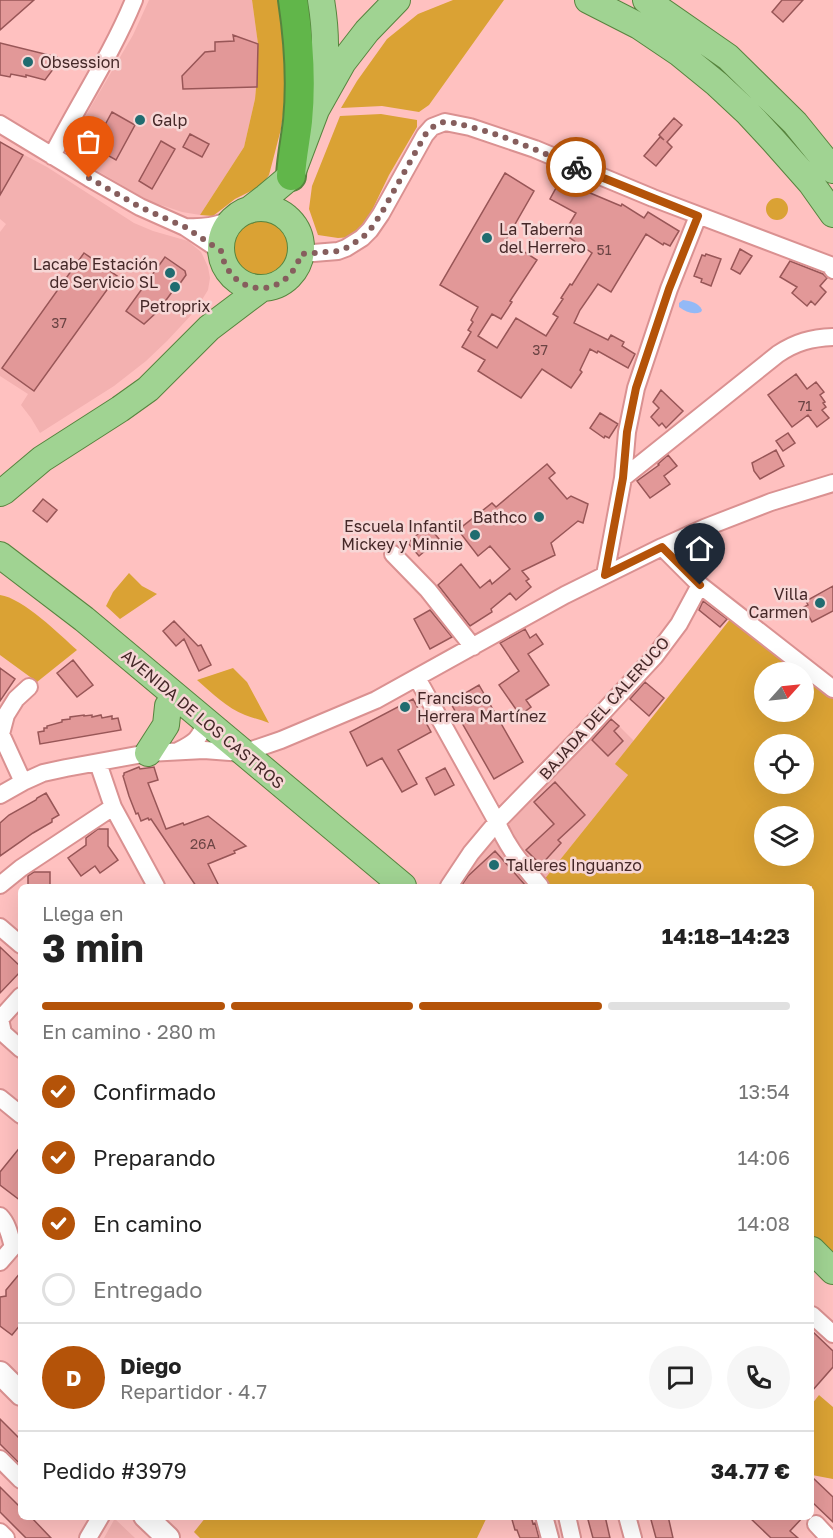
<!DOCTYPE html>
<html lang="es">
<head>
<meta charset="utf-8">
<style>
  :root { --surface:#fff; --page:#f6f6f6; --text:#222; --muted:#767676; --line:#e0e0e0; --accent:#b45309 }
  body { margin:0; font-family:"Golos Text",sans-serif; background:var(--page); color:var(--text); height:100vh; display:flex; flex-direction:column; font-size:22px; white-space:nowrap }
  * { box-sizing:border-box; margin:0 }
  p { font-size:20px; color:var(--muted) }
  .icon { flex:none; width:33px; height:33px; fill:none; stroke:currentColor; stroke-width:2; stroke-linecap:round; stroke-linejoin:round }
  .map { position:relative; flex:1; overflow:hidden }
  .side { position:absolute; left:18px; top:884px; width:796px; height:636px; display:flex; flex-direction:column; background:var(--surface); border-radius:9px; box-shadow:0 6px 24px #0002 }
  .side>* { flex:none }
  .needle { width:39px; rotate:63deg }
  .tools { position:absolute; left:754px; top:662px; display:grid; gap:12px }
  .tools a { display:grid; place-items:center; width:60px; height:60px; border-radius:50%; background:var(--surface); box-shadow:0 6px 24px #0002; font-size:30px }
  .pin { position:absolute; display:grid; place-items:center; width:51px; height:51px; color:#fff; margin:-62px -26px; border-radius:50% 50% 50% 0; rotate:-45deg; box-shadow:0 0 6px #0007 }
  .pin .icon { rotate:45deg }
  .courier { position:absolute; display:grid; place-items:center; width:60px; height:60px; margin:-30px; border:4px solid #b45309; border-radius:50%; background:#fff; color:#222; box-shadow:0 2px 8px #0007 }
  .head em { font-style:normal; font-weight:700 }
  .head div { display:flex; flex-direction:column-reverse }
  .head { display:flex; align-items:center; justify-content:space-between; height:102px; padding:0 24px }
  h1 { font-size:39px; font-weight:700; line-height:45px }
  .bar { display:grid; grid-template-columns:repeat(4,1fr); gap:9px 6px; align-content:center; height:72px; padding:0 24px }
  .bar i { height:8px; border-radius:4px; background:var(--line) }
  .bar .active { background:var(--accent) }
  .bar p { grid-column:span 4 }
  .line { display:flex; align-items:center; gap:15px; padding:0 24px; border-top:2px solid var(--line) }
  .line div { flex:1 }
  .round { display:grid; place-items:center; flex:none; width:63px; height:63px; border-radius:32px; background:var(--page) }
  ol { padding:0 24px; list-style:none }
  li { display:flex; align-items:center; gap:18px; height:66px }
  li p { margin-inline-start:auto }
  li .icon { padding:6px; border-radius:50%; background:var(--accent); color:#fff; stroke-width:4 }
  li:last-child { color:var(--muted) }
  li i { width:33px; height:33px; border:3px solid var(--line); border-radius:50% }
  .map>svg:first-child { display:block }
  .built { fill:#f3b1b0 }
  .green { fill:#daa234; fill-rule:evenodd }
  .water { fill:#93b9f6 }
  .building { fill:#e29898; stroke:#985657; stroke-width:1.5 }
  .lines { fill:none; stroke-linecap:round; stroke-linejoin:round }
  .minor-casing { stroke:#da9191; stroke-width:20 }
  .secondary-casing { stroke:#da9191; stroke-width:26 }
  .primary-casing { stroke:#57843e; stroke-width:28 }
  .motorway-casing { stroke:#57843e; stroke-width:32 }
  .minor { stroke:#fff; stroke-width:16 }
  .secondary { stroke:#fff; stroke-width:22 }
  .primary { stroke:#a0d392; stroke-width:26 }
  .motorway { stroke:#61b64a; stroke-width:28 }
  .done { stroke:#865e5d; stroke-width:6; stroke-dasharray:0 10.8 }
  .route { stroke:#b45309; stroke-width:8 }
  .poi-dot { fill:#206c70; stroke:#f7d7d6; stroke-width:2 }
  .labels { text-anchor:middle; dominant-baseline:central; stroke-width:5; stroke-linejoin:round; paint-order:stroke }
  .number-label { font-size:14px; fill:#6c4444 }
  .poi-label { font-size:16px; fill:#452828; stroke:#f7d7d6; text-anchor:start }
  .street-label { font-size:16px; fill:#452828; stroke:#f7d7d6 }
</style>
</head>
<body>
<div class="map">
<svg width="833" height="1538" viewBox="0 0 833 1538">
  <rect width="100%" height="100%" fill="#ffc1c0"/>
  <path class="built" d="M149 0H252L258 44V66L255 99 244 147 200 215 182 212 149 201 74 157 68 146 133 35Z
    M0 142 47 167 134 223 153 231 188 241 201 252 203 256 208 267 210 278 208 290 195 311 167 341 146 361 114 386 40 433 31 418 21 405 28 394 0 376V232L6 224 0 219Z
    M608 715 634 741 616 764 628 775 543 881 548 886H444L473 837 490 820Z
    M115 1518V1519L135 1538H104Z"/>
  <path class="green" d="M252 0H284L289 30 285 99 281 129 269 175 261 186 235 199 213 216 200 215 244 147 255 99 258 66V44Z
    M453 0H504L429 105 419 112 382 106 341 108 357 81 387 39 418 14Z
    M381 114 417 120V127L389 175 364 227 352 237 338 238 318 235 309 209 312 186 340 116Z
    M766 209a11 11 0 1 1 22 0a11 11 0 1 1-22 0Z
    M230 248a31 31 0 1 1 62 0a31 31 0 1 1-62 0Z
    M129 573 142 586 157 594 120 619 106 606 113 592Z
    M0 595C23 598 60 635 77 650L37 682 0 655Z
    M731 618 800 672H765V711H804V675L833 698V1256L812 1237V886H548L543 881 628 775 615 764ZM765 744H804V783H765ZM765 816H804V855H765Z
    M233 668 247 682 269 723C261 720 253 718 245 715 227 708 212 693 197 680Z
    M819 1395 833 1407V1479L812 1475V1404Z
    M206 1517V1516L487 1517 477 1538H200L194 1532Z"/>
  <path class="water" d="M683 300C691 301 699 303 702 310L701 312C693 315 686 312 679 307V303Z"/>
  <path class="building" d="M0 0H34L0 30Z
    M782 0H803L783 22 772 12Z
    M233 35 258 44 257 87 183 89 182 76 205 52 215 51V42L234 41Z
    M0 43 57 57 54 68 45 80 26 75V77L11 74 10 77 0 75Z
    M112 112 135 125 116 160 93 147Z
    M674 118 682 125 667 142 672 147 656 166 644 156 660 137 664 140 659 135Z
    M190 134 209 144 202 157 183 147Z
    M161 141 175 149 152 189 139 181Z
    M0 142 23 155 0 195Z
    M505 173 534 191 506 240 537 260 510 301 512 302 501 319 492 314 478 336 497 348 516 318 546 336 558 317 553 314 563 299 561 298 570 284 572 285 592 253 570 238 574 232 567 228 576 213 550 199 562 177 577 185 576 187 621 206 622 204 644 218 648 212 679 231 670 246 664 243 663 245 646 234 611 292 598 284 580 310 574 323 608 340 611 335 624 342 622 346 635 354 628 368 598 351 597 353 590 349 580 370 582 372 571 388 542 369 521 398 478 371 485 360 462 347 471 332 468 330 473 322 471 320 478 307 440 285Z
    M740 249 752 256 740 274 731 269Z
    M84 253 117 276 34 391 2 368Z
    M706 254 721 259 711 286 701 282 702 279 694 276 702 255 705 256Z
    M165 257 185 271 186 275 176 289 175 288 158 311 144 324 126 311Z
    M790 261 823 274 827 278 820 286 826 292 815 305 811 301 807 306 792 293 797 287 780 277Z
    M796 374 807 389 816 382 824 392 820 395 825 402 823 403 826 407 822 410 829 418 817 427 808 415 792 427 768 395Z
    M661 390 683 411 666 428 662 423 659 426 651 417 659 408 653 402Z
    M600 413 618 424 609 438 605 436 604 438 590 428Z
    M788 433 795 443 783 451 776 441Z
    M776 450 784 466 760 479 754 471 752 463Z
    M668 455 677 466 664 476 670 484 650 498 637 481 659 465 658 464Z
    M547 464 555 473 549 478 567 499 571 496 588 504 583 523 578 521 551 543 555 555 522 571 529 579 526 581 531 587 516 600 510 593 491 609 492 612 470 626 438 585 461 564 480 588 490 580 492 584 510 569 490 546 478 556 458 530 492 503 496 507Z
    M43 499 57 510 47 522 33 511Z
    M424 521 439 539 419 556 408 543 419 533 416 529Z
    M833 586V611L812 622 804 607 808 605 806 601Z
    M703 601 727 619 720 627 699 610Z
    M430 610 452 637 430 649 414 619Z
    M174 621 198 646 201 645 211 665 199 671 184 639 176 646 163 631Z
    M525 629 530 638 536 634 543 644 528 654 549 685 526 700 531 707 520 715 499 685 519 671 500 643Z
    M73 660 93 685 77 697 57 673Z
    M0 668 15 679 0 701Z
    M645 682 664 698 649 716 630 699Z
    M479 685 523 762 494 779 450 702Z
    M413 699 431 732 398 750 417 784 402 792 382 758 367 766 350 732Z
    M84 715V716L92 715V717L101 715 102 718 112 716V719L118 718 121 730 40 744 38 732 44 731V728H47V726L62 722V720L70 719V717Z
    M611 719 619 726 614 731 623 741 608 756 592 740Z
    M139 767 140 769 154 767 158 780 148 783 166 829 183 823 184 825 208 816 246 846 234 851 235 853 208 864 219 886H196L151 819 149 820 148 818 141 821 138 813 136 814 129 796 123 776 124 775V773Z
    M445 768 454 785 435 795 426 778Z
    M555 782 585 815 558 840 561 843 541 865 526 850 554 824 534 802Z
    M46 793 59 815 52 819V822L33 833 0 856V823L9 815 36 800 37 798Z
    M98 829H108V846L118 860 100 873 95 866 81 876 68 858 86 845V838Z
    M495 851 526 886H461L468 876Z
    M34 872H50V886H28V876Z
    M0 947 21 967V971L0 993Z
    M21 1146V1201L0 1185V1172Z
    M21 1272V1324L12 1335 0 1326V1297L6 1296V1290Z
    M812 1331 833 1351V1367L812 1391Z
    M0 1419 21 1440V1465L0 1444Z
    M812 1477 833 1497V1522L812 1502Z
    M0 1487 21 1508V1516H30L51 1538H26L0 1512Z
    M511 1516H531L533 1524 535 1523 539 1538H520L517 1530H515Z
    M587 1516H605L610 1538H593Z
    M650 1516H668L673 1538H656Z
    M748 1516H804L790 1531 798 1538H771Z"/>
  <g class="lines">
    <defs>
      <path id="minor" d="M0 124 89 178 140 207 185 227 221 251
        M52 156C79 103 112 54 134 0
        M185 227C204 228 216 226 233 219
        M301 254 338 251 346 248 362 238 370 230 381 214 425 135 432 127 445 122 470 127 535 149 653 198 830 265 833 270
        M623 478 778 354C796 342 811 338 833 337
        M662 547 700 585 833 689
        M393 554 428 590 473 647
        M605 575 623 478 627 432 636 388 669 289 698 216
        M417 678 497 822C507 848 523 865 540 886
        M178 751C194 743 201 739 205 720
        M98 763 113 807 156 886
        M23 782 1 734 6 715 16 699 29 687
        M0 795 23 782 43 773 66 768 148 753 204 750 243 753 281 740 376 700 565 595 662 547 704 528 771 502 833 483
        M0 885 21 868 113 807
        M449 886 471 853 497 822 582 735 655 656 679 624 700 585
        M0 927 21 945
        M0 1019 3 1033 21 1049
        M0 1019 21 996
        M0 1098 21 1115
        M0 1216C8 1224 10 1236 13 1247
        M0 1262 13 1247
        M812 1315 833 1334
        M0 1459 21 1480
        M544 1516 550 1538
        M567 1516 572 1538
        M627 1516 633 1538
        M816 1524 829 1538
        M0 1532 6 1538
        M88 1538 101 1516"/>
      <path id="secondary" d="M0 1373 21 1394
        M145 1516 168 1538"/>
      <path id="primary" d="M588 0 639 26 679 53 717 84 747 112 773 140 811 183 833 214
        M646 0 728 57 795 123 833 170
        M320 92C327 62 326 30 321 0
        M221 248a40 40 0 1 1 80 0a40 40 0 1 1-80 0Z
        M249 210 266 197 291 176 316 110 343 62 367 31 397 0
        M0 493 4 491 42 459 120 409 148 389 209 328 262 288
        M0 555 84 619 403 886
        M148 753 166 725 168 706
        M812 1250 833 1271"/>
      <path id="motorway" d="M291 176C292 157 296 139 298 121 302 81 299 40 293 0"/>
    </defs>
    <use href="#minor" class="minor-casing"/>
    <use href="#secondary" class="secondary-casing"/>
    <use href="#primary" class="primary-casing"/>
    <use href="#motorway" class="motorway-casing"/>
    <use href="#minor" class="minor"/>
    <use href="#secondary" class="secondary"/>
    <use href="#primary" class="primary"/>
    <use href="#motorway" class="motorway"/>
  </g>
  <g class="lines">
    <path class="done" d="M89 178 140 207 185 227 221 251C230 299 287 301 301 254L338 251 346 248 362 238 370 230 381 214 425 135C430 129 436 123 444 122 448 121 454 123 458 124 498 132 538 151 576 167"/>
    <path class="route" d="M576 167 698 216 669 289 636 388 627 432 623 478 605 575 662 547 700 585"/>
  </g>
  <g class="poi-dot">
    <circle cx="28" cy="62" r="6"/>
    <circle cx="140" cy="120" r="6"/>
    <circle cx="487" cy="238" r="6"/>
    <circle cx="170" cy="273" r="6"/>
    <circle cx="175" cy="287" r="6"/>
    <circle cx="539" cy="517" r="6"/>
    <circle cx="475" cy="535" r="6"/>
    <circle cx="820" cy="603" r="6"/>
    <circle cx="405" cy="707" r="6"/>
    <circle cx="494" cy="865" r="6"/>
  </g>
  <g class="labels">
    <g class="number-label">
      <text x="604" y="249">51</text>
      <text x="59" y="322">37</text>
      <text x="540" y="349">37</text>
      <text x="805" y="405">71</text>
      <text x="203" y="843">26A</text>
    </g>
    <g class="poi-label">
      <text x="40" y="62">Obsession</text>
      <text x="152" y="120">Galp</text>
      <text x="499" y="229">La Taberna<tspan x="499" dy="18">del Herrero</tspan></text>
      <text x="158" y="264" text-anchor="end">Lacabe Estación<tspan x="158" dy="18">de Servicio SL</tspan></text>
      <text x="175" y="306" text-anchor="middle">Petroprix</text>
      <text x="527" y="517" text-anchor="end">Bathco</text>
      <text x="463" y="526" text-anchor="end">Escuela Infantil<tspan x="463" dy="18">Mickey y Minnie</tspan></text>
      <text x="808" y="594" text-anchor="end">Villa<tspan x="808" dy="18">Carmen</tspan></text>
      <text x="417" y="698">Francisco<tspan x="417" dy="18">Herrera Martínez</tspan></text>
      <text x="506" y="865">Talleres Inguanzo</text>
    </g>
    <g class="street-label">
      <text transform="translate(604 708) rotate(-48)">BAJADA DEL CALERUCO</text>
      <text transform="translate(203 719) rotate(40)">AVENIDA DE LOS CASTROS</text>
    </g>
  </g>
</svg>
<div class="tools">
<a><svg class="needle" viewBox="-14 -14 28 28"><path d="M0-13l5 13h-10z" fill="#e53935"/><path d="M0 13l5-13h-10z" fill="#767676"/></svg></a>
<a><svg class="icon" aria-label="locate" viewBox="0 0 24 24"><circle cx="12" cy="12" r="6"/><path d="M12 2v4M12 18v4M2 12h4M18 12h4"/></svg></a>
<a><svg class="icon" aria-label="layers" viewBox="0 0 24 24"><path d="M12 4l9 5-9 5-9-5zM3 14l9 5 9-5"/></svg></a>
</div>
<div class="pin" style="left:89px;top:178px;background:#ea580c"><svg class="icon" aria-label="bag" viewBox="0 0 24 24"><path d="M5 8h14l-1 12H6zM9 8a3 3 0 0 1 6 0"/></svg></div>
<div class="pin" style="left:700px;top:585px;background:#1f2937"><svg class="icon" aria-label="home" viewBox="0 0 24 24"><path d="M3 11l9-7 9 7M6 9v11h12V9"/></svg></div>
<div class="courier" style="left:576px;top:167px"><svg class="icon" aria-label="bike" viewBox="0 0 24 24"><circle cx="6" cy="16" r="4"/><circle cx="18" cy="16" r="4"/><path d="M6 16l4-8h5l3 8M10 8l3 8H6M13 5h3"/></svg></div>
<section class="side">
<div class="head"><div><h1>3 min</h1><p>Llega en</p></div><em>14:18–14:23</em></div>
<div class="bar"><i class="active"></i><i class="active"></i><i class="active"></i><i></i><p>En camino · 280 m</p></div>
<ol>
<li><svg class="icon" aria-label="check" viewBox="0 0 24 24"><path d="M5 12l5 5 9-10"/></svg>Confirmado<p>13:54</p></li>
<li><svg class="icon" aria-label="check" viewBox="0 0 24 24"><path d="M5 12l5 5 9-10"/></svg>Preparando<p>14:06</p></li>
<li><svg class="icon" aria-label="check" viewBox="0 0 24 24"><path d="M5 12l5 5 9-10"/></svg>En camino<p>14:08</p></li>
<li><i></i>Entregado</li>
</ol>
<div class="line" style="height:108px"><b class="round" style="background:var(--accent);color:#fff">D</b><div><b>Diego</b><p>Repartidor · 4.7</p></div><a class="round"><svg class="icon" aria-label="chat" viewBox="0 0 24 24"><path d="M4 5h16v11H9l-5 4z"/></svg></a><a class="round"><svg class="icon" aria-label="phone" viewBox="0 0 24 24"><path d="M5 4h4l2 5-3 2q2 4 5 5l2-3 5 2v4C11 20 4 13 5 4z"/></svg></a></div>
<div class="line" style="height:78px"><div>Pedido #3979</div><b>34.77 €</b></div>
</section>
</div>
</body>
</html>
